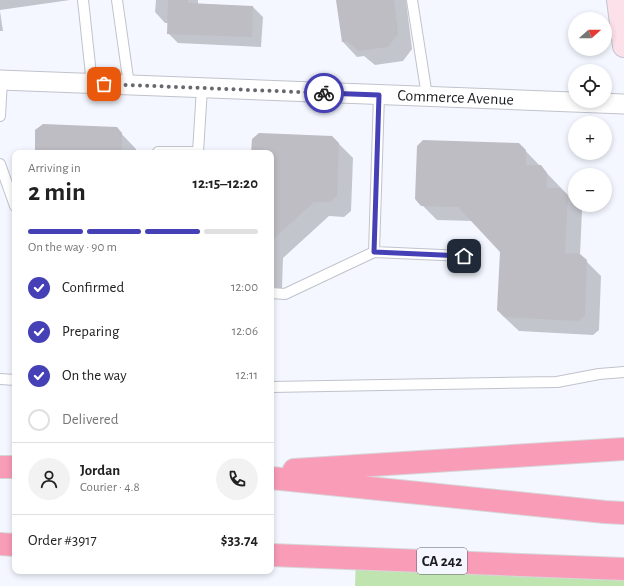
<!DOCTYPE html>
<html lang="en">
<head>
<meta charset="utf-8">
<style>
  :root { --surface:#fff; --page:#f2f2f2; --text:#222; --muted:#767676; --line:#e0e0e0; --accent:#4540b5 }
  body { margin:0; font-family:"Alegreya Sans",sans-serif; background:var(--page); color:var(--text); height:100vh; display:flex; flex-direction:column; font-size:15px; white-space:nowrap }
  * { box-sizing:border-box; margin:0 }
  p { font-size:13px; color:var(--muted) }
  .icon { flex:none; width:22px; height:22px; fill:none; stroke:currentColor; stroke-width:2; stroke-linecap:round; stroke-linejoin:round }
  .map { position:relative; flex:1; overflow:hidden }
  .panel { position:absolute; left:12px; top:150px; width:262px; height:424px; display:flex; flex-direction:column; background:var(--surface); border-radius:8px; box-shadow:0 2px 6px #0003 }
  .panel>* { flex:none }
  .needle { width:26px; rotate:69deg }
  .fabs { position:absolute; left:568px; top:12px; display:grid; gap:8px }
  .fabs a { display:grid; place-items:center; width:44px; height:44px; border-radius:50%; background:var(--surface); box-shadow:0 2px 6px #0003; font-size:20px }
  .pin { position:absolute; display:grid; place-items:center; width:34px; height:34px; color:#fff; margin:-17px; border-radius:8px; box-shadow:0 2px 6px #0006 }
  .courier { position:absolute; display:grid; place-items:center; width:40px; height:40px; margin:-20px; border:3px solid #4540b5; border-radius:50%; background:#fff; color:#222; box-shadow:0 1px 5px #0007 }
  .overview em { font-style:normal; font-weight:600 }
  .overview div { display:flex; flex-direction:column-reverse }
  .overview { display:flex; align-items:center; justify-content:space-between; height:68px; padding:0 16px }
  h1 { font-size:26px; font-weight:600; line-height:30px }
  .bar { display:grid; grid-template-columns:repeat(4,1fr); gap:6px 4px; align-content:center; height:48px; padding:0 16px }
  .bar i { height:5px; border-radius:3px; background:var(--line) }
  .bar .on { background:var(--accent) }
  .bar p { grid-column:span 4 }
  .line { display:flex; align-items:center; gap:10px; padding:0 16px; border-top:1px solid var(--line) }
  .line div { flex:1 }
  .round { display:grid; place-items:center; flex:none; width:42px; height:42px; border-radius:21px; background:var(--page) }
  ol { padding:0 16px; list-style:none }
  li { display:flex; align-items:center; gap:12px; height:44px }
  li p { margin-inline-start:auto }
  li .icon { padding:4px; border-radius:50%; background:var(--accent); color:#fff; stroke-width:4 }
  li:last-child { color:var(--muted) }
  li i { width:22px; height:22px; border:2px solid var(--line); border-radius:50% }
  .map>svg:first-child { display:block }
  .green { fill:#bfe4b0 }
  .shadow { fill:#0003 }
  .building { fill:#bebdc4 }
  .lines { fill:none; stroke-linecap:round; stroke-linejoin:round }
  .service-casing { stroke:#c0c3cb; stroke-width:12 }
  .minor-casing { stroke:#c0c3cb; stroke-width:21 }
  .secondary-casing { stroke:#c0c3cb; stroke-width:24 }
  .motorway-casing { stroke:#d6d6d7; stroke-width:24 }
  .service { stroke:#fff; stroke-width:10 }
  .minor { stroke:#fff; stroke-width:19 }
  .secondary { stroke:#fde1ea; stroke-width:22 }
  .motorway { stroke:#f99cb8; stroke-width:22 }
  .done { stroke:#67696d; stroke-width:4; stroke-dasharray:0 7.2 }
  .route { stroke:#4540b5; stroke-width:5 }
  .labels { text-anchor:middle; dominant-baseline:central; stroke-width:3; stroke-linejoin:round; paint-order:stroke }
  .shield { fill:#f4f7ff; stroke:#5c5e62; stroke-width:1 }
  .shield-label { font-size:15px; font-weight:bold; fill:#1b1c1f }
  .street-label { font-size:16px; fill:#1b1c1f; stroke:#f4f7ff }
</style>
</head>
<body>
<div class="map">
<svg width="624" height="586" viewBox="0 0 624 586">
  <rect width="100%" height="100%" fill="#f4f7ff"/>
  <path class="green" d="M356 558 624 569V586H355Z"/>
  <path class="shadow" d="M0 0H70L0 10Z
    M156 0H198V4L253 7 263 17 261 47 178 43 168 33V23H165L155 12Z
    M337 0H406L412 49 403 61 375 65 364 56 357 57 343 42Z
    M0 11 3 31H0Z
    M116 128 136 149V153H36Z
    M332 137 353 158 351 211 344 217 329 216 283 258 282 288H271V153H252Z
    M519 144 561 188V190L575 203V205H577L582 210 580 255 601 276 599 330 593 335 519 331 504 317 501 252 473 221 437 220 416 199Z"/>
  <path class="building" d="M168 0H188V3L253 6 252 37 167 34Z
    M336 0H394L398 34 388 47 359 51 348 42H342Z
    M43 124 117 127 122 133V153H35V130Z
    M259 133 332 136 339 143 337 196 330 202H314L271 241V153H251L252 139Z
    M423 140 519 143 526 150V165H541L547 173V188H561L568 195 565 253 580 254 587 260 585 315 578 321 504 317 497 310 500 252 458 207 421 206 415 199 417 146Z"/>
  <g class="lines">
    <defs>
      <path id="service" d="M83 0 92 84
        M117 0 129 85
        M412 0 427 96
        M0 116 2 80
        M158 152H198L202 88
        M0 164 15 206
        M374 252 379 95
        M271 293 285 294 374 252 464 256
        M0 379 15 380
        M271 387 557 382 599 374 624 372"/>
      <g id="minor">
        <path id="s1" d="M0 80 624 104"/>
      </g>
      <path id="secondary" d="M618 0 624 46"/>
      <path id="motorway" d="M0 467H15
        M294 470 624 449
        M271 478 605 512 624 513
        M0 544 15 545
        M271 555 624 569"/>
    </defs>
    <use href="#service" class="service-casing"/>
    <use href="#minor" class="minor-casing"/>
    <use href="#secondary" class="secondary-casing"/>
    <use href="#motorway" class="motorway-casing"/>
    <use href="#service" class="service"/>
    <use href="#minor" class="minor"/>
    <use href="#secondary" class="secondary"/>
    <use href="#motorway" class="motorway"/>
  </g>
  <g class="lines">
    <path class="done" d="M104 84 324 93"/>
    <path class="route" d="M324 93 379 95 374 252 464 256"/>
  </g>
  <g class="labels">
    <rect class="shield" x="417" y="548" width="50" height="26" rx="3"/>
    <g class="shield-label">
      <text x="442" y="561">CA 242</text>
    </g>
    <g class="street-label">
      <text stroke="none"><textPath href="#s1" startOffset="456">Commerce Avenue</textPath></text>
    </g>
  </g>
</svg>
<div class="fabs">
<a><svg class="needle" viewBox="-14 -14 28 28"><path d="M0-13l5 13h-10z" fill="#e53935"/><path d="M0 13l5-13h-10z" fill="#767676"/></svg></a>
<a><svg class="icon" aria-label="locate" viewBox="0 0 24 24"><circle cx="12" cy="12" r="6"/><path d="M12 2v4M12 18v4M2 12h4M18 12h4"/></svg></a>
<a>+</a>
<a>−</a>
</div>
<div class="pin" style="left:104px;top:84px;background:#ea580c"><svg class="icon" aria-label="bag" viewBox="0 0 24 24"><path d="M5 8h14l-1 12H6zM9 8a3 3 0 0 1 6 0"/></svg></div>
<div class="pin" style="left:464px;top:256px;background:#1f2937"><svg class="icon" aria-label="home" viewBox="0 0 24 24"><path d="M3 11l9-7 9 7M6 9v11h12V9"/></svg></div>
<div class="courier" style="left:324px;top:93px"><svg class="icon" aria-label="bike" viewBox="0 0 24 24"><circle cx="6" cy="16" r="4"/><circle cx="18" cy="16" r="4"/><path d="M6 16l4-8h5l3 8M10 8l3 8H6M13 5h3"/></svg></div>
<section class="panel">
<div class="overview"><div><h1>2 min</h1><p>Arriving in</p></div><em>12:15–12:20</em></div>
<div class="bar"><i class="on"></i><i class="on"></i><i class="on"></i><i></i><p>On the way · 90 m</p></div>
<ol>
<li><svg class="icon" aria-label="check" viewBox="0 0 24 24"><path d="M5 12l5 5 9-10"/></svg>Confirmed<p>12:00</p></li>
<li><svg class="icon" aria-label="check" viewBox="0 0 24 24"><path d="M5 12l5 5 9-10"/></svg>Preparing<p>12:06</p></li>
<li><svg class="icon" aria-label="check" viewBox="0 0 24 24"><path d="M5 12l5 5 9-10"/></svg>On the way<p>12:11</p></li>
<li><i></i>Delivered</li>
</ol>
<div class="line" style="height:72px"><a class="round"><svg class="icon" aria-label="person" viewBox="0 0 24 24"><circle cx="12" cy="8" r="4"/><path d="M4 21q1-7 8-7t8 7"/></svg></a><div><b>Jordan</b><p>Courier · 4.8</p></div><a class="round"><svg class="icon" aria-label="phone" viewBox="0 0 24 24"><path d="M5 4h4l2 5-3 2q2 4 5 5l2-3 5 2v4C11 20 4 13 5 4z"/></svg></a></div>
<div class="line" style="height:52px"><div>Order #3917</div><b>$33.74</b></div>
</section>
</div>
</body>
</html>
